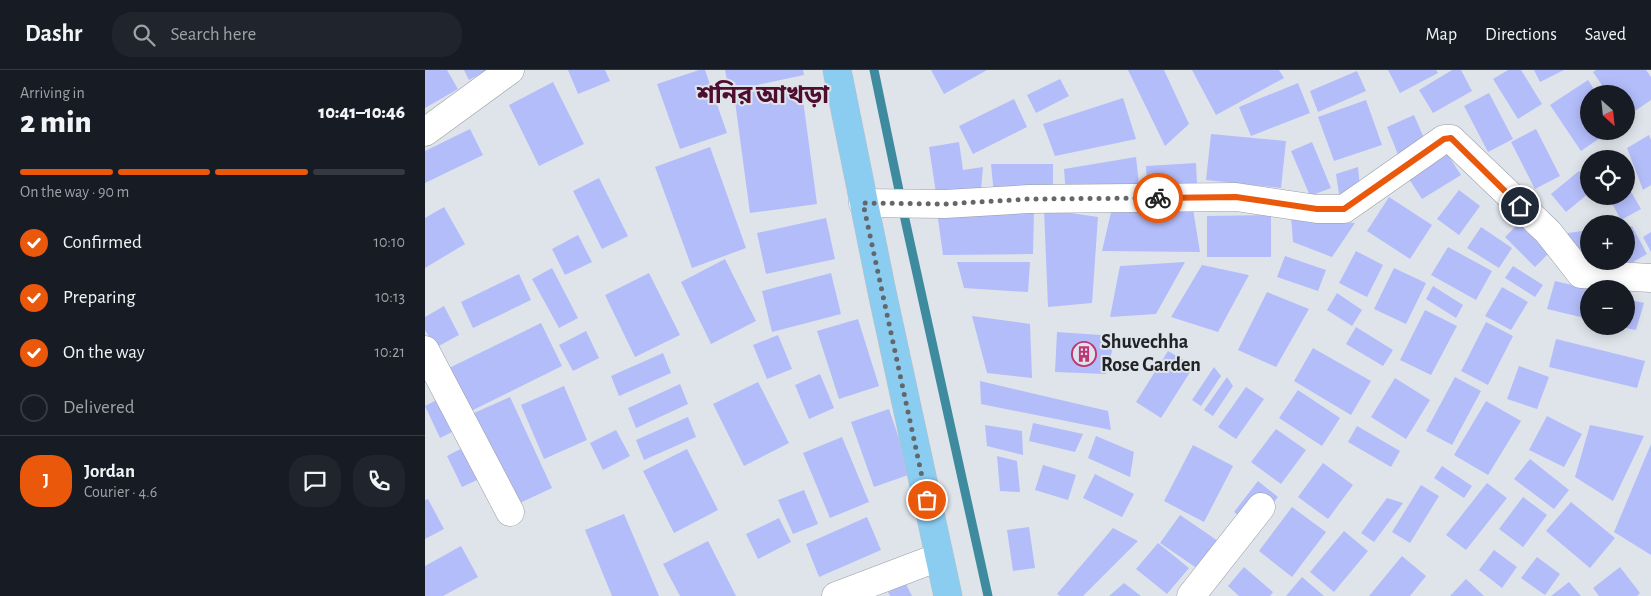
<!DOCTYPE html>
<html lang="en">
<head>
<meta charset="utf-8">
<style>
  :root { --surface:#171b24; --page:#20242c; --text:#f1f3f6; --muted:#9ea1a6; --line:#363941; --accent:#ea580c }
  body { margin:0; font-family:"Alegreya Sans","Noto Sans Bengali",sans-serif; background:var(--page); color:var(--text); height:100vh; display:flex; flex-direction:column; font-size:19px; white-space:nowrap }
  * { box-sizing:border-box; margin:0 }
  p { font-size:16px; color:var(--muted) }
  .icon { flex:none; width:28px; height:28px; fill:none; stroke:currentColor; stroke-width:2; stroke-linecap:round; stroke-linejoin:round }
  .map { position:relative; flex:1; overflow:hidden }
  .side { display:flex; flex-direction:column; background:var(--surface); width:425px }
  .side>* { flex:none }
  .needle { width:32px; rotate:153deg }
  .buttons { position:absolute; left:1155px; top:15px; display:grid; gap:10px }
  .buttons a { display:grid; place-items:center; width:55px; height:55px; border-radius:50%; background:var(--surface); box-shadow:0 2px 12px #0003; font-size:25px }
  .pin { position:absolute; display:grid; place-items:center; width:42px; height:42px; color:#fff; margin:-21px; border:2px solid #fff; border-radius:50%; box-shadow:0 1px 5px #0007 }
  .courier { position:absolute; display:grid; place-items:center; width:50px; height:50px; margin:-25px; border:4px solid #ea580c; border-radius:50%; background:#fff; color:#222; box-shadow:0 1px 6px #0007 }
  .overview em { font-style:normal; font-weight:800 }
  .overview div { display:flex; flex-direction:column-reverse }
  .overview { display:flex; align-items:center; justify-content:space-between; height:85px; padding:0 20px }
  h1 { font-size:32px; font-weight:800; line-height:38px }
  .bar { display:grid; grid-template-columns:repeat(4,1fr); gap:8px 5px; align-content:center; height:60px; padding:0 20px }
  .bar i { height:6px; border-radius:4px; background:var(--line) }
  .bar .active { background:var(--accent) }
  .bar p { grid-column:span 4 }
  .line { display:flex; align-items:center; gap:12px; padding:0 20px; border-top:1px solid var(--line) }
  .line div { flex:1 }
  .round { display:grid; place-items:center; flex:none; width:52px; height:52px; border-radius:20px; background:var(--page) }
  ol { padding:0 20px; list-style:none }
  li { display:flex; align-items:center; gap:15px; height:55px }
  li p { margin-inline-start:auto }
  li .icon { padding:5px; border-radius:50%; background:var(--accent); color:#fff; stroke-width:4 }
  li:last-child { color:var(--muted) }
  li i { width:28px; height:28px; border:2px solid var(--line); border-radius:50% }
  header { display:flex; align-items:center; gap:30px; box-sizing:border-box; height:70px; padding:0 25px; background:var(--surface); border-bottom:1px solid var(--line) }
  header strong { font-size:24px }
  nav { display:flex; gap:28px; margin-inline-start:auto; font-size:18px }
  .search { width:350px; height:45px; background:var(--page); display:flex; align-items:center; gap:12px; box-sizing:border-box; padding:0 18px; border-radius:20px; color:var(--muted); font-size:19px }
  main { display:flex; flex:1; min-height:0 }
  .map>svg:first-child { display:block }
  .lines { fill:none; stroke-linecap:round; stroke-linejoin:round }
  .stream { stroke:#3e8b9f; stroke-width:9 }
  .building { fill:#b3bdf9 }
  .minor-casing { stroke:#989da4; stroke-width:29 }
  .major-casing { stroke:#c1c1c2; stroke-width:29 }
  .minor { stroke:#fff; stroke-width:28 }
  .major { stroke:#8bccf1; stroke-width:28 }
  .done { stroke:#64676a; stroke-width:5; stroke-dasharray:0 9 }
  .route { stroke:#ea580c; stroke-width:6 }
  .labels { text-anchor:middle; dominant-baseline:central; stroke-width:4; stroke-linejoin:round; paint-order:stroke }
  .poi-label { font-size:20px; font-weight:bold; fill:#212325; stroke:#dfe4eb; text-anchor:start }
  .district-label { font-size:25px; font-weight:bold; fill:#4f0e2d; stroke:#dfe4eb }
</style>
</head>
<body>
<header>
<strong>Dashr</strong>
<div class="search"><svg class="icon" aria-label="search" viewBox="0 0 24 24"><circle cx="10" cy="10" r="6"/><path d="M15 15l6 6"/></svg>Search here</div>
<nav><a>Map</a><a>Directions</a><a>Saved</a></nav>
</header>
<main>
<section class="side">
<div class="overview"><div><h1>2 min</h1><p>Arriving in</p></div><em>10:41–10:46</em></div>
<div class="bar"><i class="active"></i><i class="active"></i><i class="active"></i><i></i><p>On the way · 90 m</p></div>
<ol>
<li><svg class="icon" aria-label="check" viewBox="0 0 24 24"><path d="M5 12l5 5 9-10"/></svg>Confirmed<p>10:10</p></li>
<li><svg class="icon" aria-label="check" viewBox="0 0 24 24"><path d="M5 12l5 5 9-10"/></svg>Preparing<p>10:13</p></li>
<li><svg class="icon" aria-label="check" viewBox="0 0 24 24"><path d="M5 12l5 5 9-10"/></svg>On the way<p>10:21</p></li>
<li><i></i>Delivered</li>
</ol>
<div class="line" style="height:90px"><b class="round" style="background:var(--accent);color:#fff">J</b><div><b>Jordan</b><p>Courier · 4.6</p></div><a class="round"><svg class="icon" aria-label="chat" viewBox="0 0 24 24"><path d="M4 5h16v11H9l-5 4z"/></svg></a><a class="round"><svg class="icon" aria-label="phone" viewBox="0 0 24 24"><path d="M5 4h4l2 5-3 2q2 4 5 5l2-3 5 2v4C11 20 4 13 5 4z"/></svg></a></div>
</section>
<div class="map">
<svg width="1226" height="526" viewBox="0 0 1226 526">
  <rect width="100%" height="100%" fill="#dfe4eb"/>
  <g class="lines">
    <path class="stream" d="M449 0 481 154 563 526"/>
  </g>
  <path class="building" d="M0 0H22L33 19 0 38Z
    M39 0H63L44 10Z
    M143 0H180L185 11 153 24Z
    M274 0H280L302 63 255 79 232 14Z
    M300 0H378L379 5 304 21Z
    M506 0H562L519 24Z
    M703 0H739L764 54 740 76Z
    M767 0H854L859 8 791 45Z
    M963 0H1011L1013 3 975 23Z
    M1027 0H1036L1047 21 1008 43 994 20Z
    M1083 0H1096L1117 34 1093 49 1068 9Z
    M1109 0H1139L1115 12Z
    M1171 0H1221L1226 7V30L1201 47V24H1183L1168 2Z
    M932 1 941 21 893 42 885 21Z
    M635 9 644 26 611 43 602 25Z
    M1163 10 1172 24H1164V61H1185L1156 81 1125 35Z
    M128 12 159 74 114 96 84 35Z
    M873 13 885 43 826 66 814 37Z
    M376 15 392 134 325 143 309 24Z
    M1064 23 1088 69 1063 82 1039 36Z
    M698 28 711 69 630 86 618 54Z
    M589 29 602 57 548 84 534 56Z
    M941 30 957 75 909 91 893 47Z
    M989 45 1002 75 974 87 962 57Z
    M45 59 58 85 0 113V81Z
    M1111 59 1135 106 1110 119 1086 72Z
    M786 64 861 71 856 118 781 110Z
    M1224 65 1226 70V115L1218 120 1202 78Z
    M534 72 538 100 558 97 556 120 511 123 504 77Z
    M887 72 906 118 885 126 866 81Z
    M285 77 321 178 267 198 230 97Z
    M1021 82 1036 105 997 129 982 106Z
    M711 87 715 123 641 125 639 99Z
    M771 93 772 114 722 118 721 96Z
    M566 94H628V121L569 125Z
    M933 97 935 118 914 124 911 104Z
    M1154 101 1164 113V123L1141 142 1126 124Z
    M174 108 203 166 177 179 148 121Z
    M1201 113 1216 139 1196 150 1183 126H1201Z
    M1034 120 1055 136 1034 165 1012 149Z
    M964 127 1007 155 985 189 942 161Z
    M19 137 40 174 0 198V148Z
    M687 138 768 139 775 182 677 181Z
    M609 139 608 184 518 185 512 142Z
    M619 139 673 147 667 233 623 237Z
    M846 145V187H782V146Z
    M866 147 930 153 907 187 868 172Z
    M401 148 410 189 341 204 332 163Z
    M1099 148 1129 178 1110 197 1080 167Z
    M1207 156 1222 184 1203 195 1200 191 1201 159Z
    M1056 157 1087 178 1074 198 1042 178Z
    M1164 160V186L1144 185 1143 163Z
    M1226 162V182L1218 167Z
    M153 165 167 192 140 205 127 179Z
    M1023 177 1067 201 1051 230 1006 205Z
    M931 181 958 195 942 227 914 213Z
    M860 186 901 200 893 221 852 207Z
    M300 189 331 251 286 274 256 212Z
    M532 192H605L603 222 539 218Z
    M760 192 731 244 685 247 695 196Z
    M777 195 824 205 793 262 746 247Z
    M1088 196 1118 215 1110 227 1080 208Z
    M127 198 153 248 134 258 107 209Z
    M969 198 1001 213 981 254 949 239Z
    M224 203 255 265 210 287 180 225Z
    M406 203 416 244 347 262 337 221Z
    M94 204 106 230 48 258 36 232Z
    M1130 211 1164 219V249L1122 239Z
    M1008 216 1038 235 1031 248 1001 229Z
    M1077 217 1103 232 1086 260 1060 246Z
    M842 222 884 239 851 297 813 280Z
    M912 223 937 240 927 256 902 240Z
    M1201 229 1219 233 1211 260 1201 258Z
    M19 236 34 265 10 278 0 260V247Z
    M1000 240 1032 256 1006 305 975 290Z
    M547 246 605 254 607 308 562 303Z
    M433 249 454 316 414 329 392 261Z
    M1061 252 1088 266 1063 315 1036 301Z
    M116 253 137 296 44 342 22 299Z
    M931 257 968 280 958 296 921 274Z
    M161 261 174 288 148 301 134 275Z
    M632 262 691 266 681 304 630 302Z
    M353 265 367 299 342 309 328 275Z
    M1131 269 1220 291 1212 318 1124 297Z
    M888 278 946 311 926 345 869 311Z
    M743 281 769 296 736 348 711 332Z
    M238 283 246 303 194 326 186 306Z
    M1094 296 1124 307 1112 339 1082 329Z
    M789 297 796 306 776 336 767 330Z
    M395 304 409 338 384 349 370 315Z
    M802 307 808 316 788 346 779 340Z
    M1030 307 1056 321 1027 375 1001 361Z
    M970 308 1005 330 981 369 946 347Z
    M555 311 683 341 686 360 556 334Z
    M333 312 364 373 319 396 288 334Z
    M255 314 263 334 211 358 203 338Z
    M139 316 162 370 119 389 96 335Z
    M821 317 839 329 811 369 793 357Z
    M873 320 915 348 897 376 854 348Z
    M25 323 41 355 15 368 0 336Z
    M85 327 127 418 82 439 40 347Z
    M1061 331 1096 351 1063 405 1029 385Z
    M464 339 486 404 449 417 426 352Z
    M1122 346 1157 364 1139 397 1104 380Z
    M263 347 271 367 219 390 211 370Z
    M608 353 658 364 650 382 604 371Z
    M560 355 597 361 598 385 562 376Z
    M1165 355 1219 366 1188 431 1150 407Z
    M932 356 975 381 966 397 923 372Z
    M851 359 881 380 856 414 826 392Z
    M191 360 205 386 178 400 165 373Z
    M671 366 709 382 705 407 663 388Z
    M417 367 444 432 405 448 378 383Z
    M47 373 63 405 37 417 22 386Z
    M1226 374V485L1189 462Z
    M768 375 808 396 779 452 739 431Z
    M262 379 293 440 249 463 218 401Z
    M572 386 592 391 595 422 575 421Z
    M1105 389 1144 420 1129 439 1089 409Z
    M898 393 928 415 903 449 873 427Z
    M618 395 651 405 643 430 610 420Z
    M1017 396 1047 416 1039 428 1009 408Z
    M670 404 709 424 697 447 658 428Z
    M833 411 853 427 829 457 809 442Z
    M1062 413 1082 428 1041 480 1021 465Z
    M996 415 1014 426 985 473 967 462Z
    M379 420 393 454 368 464 353 430Z
    M1098 427 1122 445 1098 477 1074 459Z
    M962 428 978 433 949 472 936 463Z
    M3 429 19 459 0 469V430Z
    M1146 432 1190 468 1165 498 1121 461Z
    M867 437 901 462 867 507 834 481Z
    M199 444 234 526H187L160 460Z
    M755 445 793 471 773 499 735 473Z
    M442 447 456 480 394 507 381 474Z
    M354 448 366 472 333 489 321 464Z
    M604 457 610 498 588 501 582 460Z
    M688 458 713 471 658 526H635L632 524Z
    M919 461 943 481 909 522 885 502Z
    M283 471 311 526H255L238 494Z
    M733 473 764 498 742 524 711 499Z
    M36 476 53 507 18 526H0V496Z
    M1069 480 1092 497 1077 518 1054 500Z
    M977 486 1001 506 985 526H944Z
    M1112 487 1135 504 1120 525 1096 508Z
    M819 497 848 522 845 526H814L803 516Z
    M1195 497 1215 523 1212 526H1174L1168 518Z
    M877 507 899 526H861Z
    M1041 509 1059 526H1025Z
    M1144 512 1156 526H1126Z
    M699 513 716 526H684Z
    M481 514 487 526H465L463 522Z"/>
  <g class="lines">
    <defs>
      <path id="minor" d="M0 62 85 0
        M438 133 520 134 604 129 811 127 892 139H919L1019 69H1026L1123 162 1156 204 1226 208
        M0 280 85 442
        M411 526 514 487
        M766 526 836 437"/>
      <path id="major" d="M412 0 457 222 523 526"/>
    </defs>
    <use href="#minor" class="minor-casing"/>
    <use href="#major" class="major-casing"/>
    <use href="#minor" class="minor"/>
    <use href="#major" class="major"/>
  </g>
  <g class="lines">
    <path class="done" d="M502 430 438 133 520 134 604 129 733 128"/>
    <path class="route" d="M733 128 811 127 892 139H919L1019 69 1026 68 1095 136"/>
  </g>
  <defs>
    <symbol id="building-ring" viewBox="-11 -11 22 22"><circle r="9.5" fill="#dfe4eb" stroke="#be3775" stroke-width="1.5"/><path d="M-4-6H4V6H1V3H-1V6H-4ZM-2.5-4.3h1.7v1.8h-1.7ZM.8-4.3h1.7v1.8H.8ZM-2.5-1h1.7V.8h-1.7ZM.8-1h1.7V.8H.8Z" fill="#be3775"/></symbol>
  </defs>
  <g fill-rule="evenodd">
    <use href="#building-ring" x="645" y="270" width="28" height="28"/>
  </g>
  <g class="labels">
    <g class="poi-label">
      <text x="676" y="272">Shuvechha<tspan x="676" dy="23">Rose Garden</tspan></text>
    </g>
    <g class="district-label">
      <text x="338" y="25">শনির আখড়া</text>
    </g>
  </g>
</svg>
<div class="buttons">
<a><svg class="needle" viewBox="-14 -14 28 28"><path d="M0-13l5 13h-10z" fill="#e53935"/><path d="M0 13l5-13h-10z" fill="#9ea1a6"/></svg></a>
<a><svg class="icon" aria-label="locate" viewBox="0 0 24 24"><circle cx="12" cy="12" r="6"/><path d="M12 2v4M12 18v4M2 12h4M18 12h4"/></svg></a>
<a>+</a>
<a>−</a>
</div>
<div class="pin" style="left:502px;top:430px;background:#ea580c"><svg class="icon" aria-label="bag" viewBox="0 0 24 24"><path d="M5 8h14l-1 12H6zM9 8a3 3 0 0 1 6 0"/></svg></div>
<div class="pin" style="left:1095px;top:136px;background:#1f2937"><svg class="icon" aria-label="home" viewBox="0 0 24 24"><path d="M3 11l9-7 9 7M6 9v11h12V9"/></svg></div>
<div class="courier" style="left:733px;top:128px"><svg class="icon" aria-label="bike" viewBox="0 0 24 24"><circle cx="6" cy="16" r="4"/><circle cx="18" cy="16" r="4"/><path d="M6 16l4-8h5l3 8M10 8l3 8H6M13 5h3"/></svg></div>
</div>
</main>
</body>
</html>
